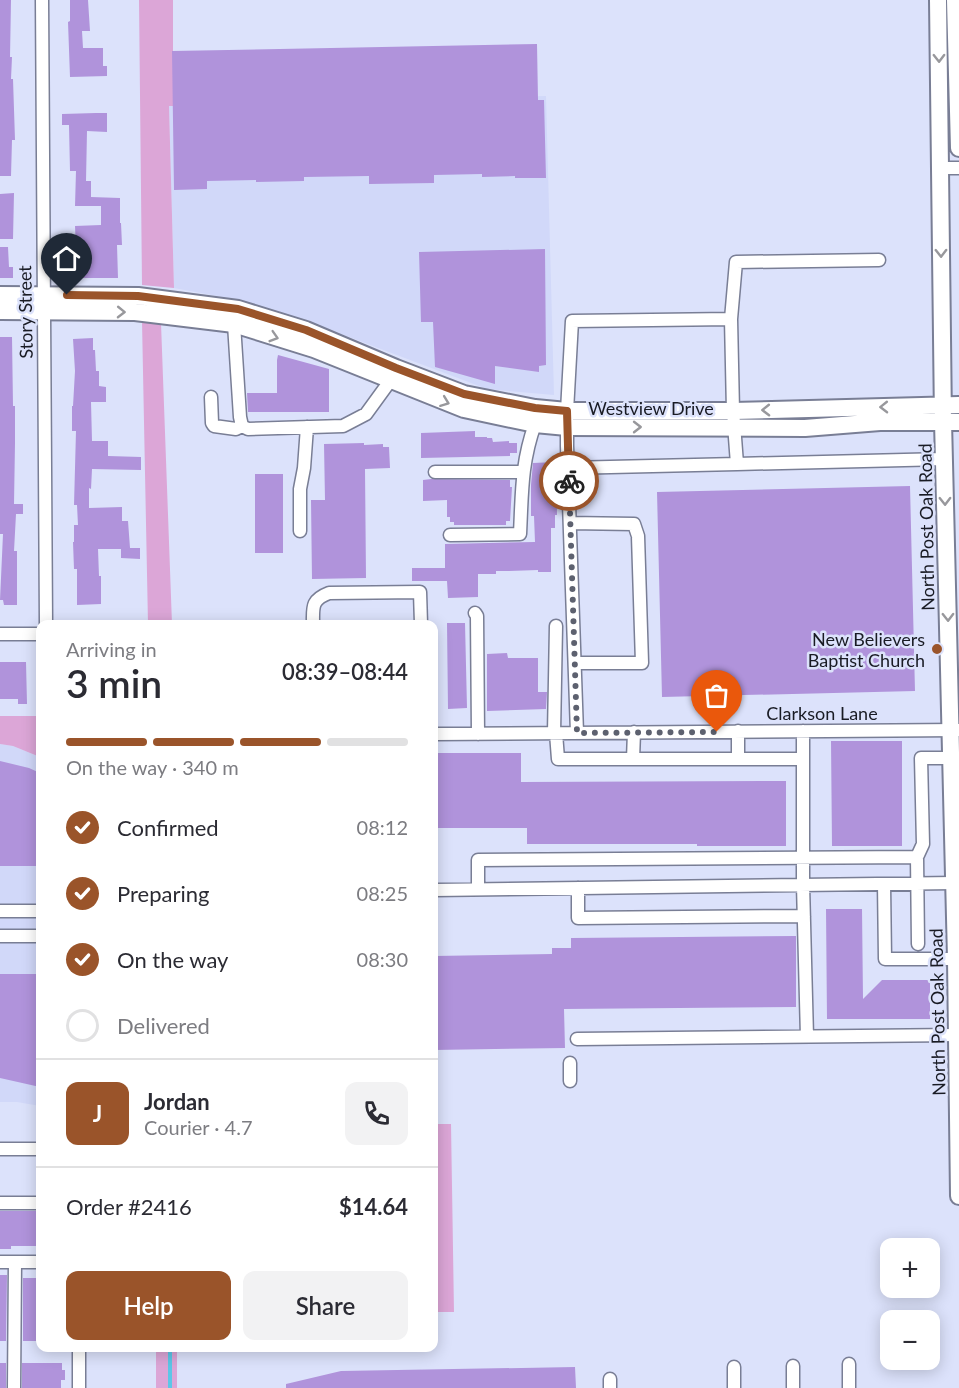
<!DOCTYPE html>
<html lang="en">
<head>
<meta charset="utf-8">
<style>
  :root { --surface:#fff; --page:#f2f2f3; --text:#2b2b33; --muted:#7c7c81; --line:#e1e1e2; --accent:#9a542a }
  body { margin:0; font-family:Lato,sans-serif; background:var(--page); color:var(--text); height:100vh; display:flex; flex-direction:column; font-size:22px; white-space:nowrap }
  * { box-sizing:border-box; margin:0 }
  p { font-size:20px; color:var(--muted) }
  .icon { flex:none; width:33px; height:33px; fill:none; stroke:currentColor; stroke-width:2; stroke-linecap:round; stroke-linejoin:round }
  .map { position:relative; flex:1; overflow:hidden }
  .panel { position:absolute; left:36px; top:620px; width:402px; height:732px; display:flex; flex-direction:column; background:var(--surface); border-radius:12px; box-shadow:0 3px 15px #0003 }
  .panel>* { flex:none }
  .buttons { position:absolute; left:880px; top:1238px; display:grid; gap:12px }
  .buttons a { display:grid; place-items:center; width:60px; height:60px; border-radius:12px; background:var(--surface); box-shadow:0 3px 15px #0003; font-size:30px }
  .pin { position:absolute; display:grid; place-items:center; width:51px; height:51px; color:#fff; margin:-62px -26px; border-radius:50% 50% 50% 0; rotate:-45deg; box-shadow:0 0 6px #0007 }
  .pin .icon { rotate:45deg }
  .courier { position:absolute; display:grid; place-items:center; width:60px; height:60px; margin:-30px; border:4px solid #9a542a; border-radius:50%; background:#fff; color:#222; box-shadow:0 2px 8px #0007 }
  .overview em { font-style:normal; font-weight:600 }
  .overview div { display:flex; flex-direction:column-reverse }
  .overview { display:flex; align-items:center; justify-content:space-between; height:102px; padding:0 30px }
  h1 { font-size:39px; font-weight:600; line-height:45px }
  .bar { display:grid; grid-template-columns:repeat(4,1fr); gap:9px 6px; align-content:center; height:72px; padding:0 30px }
  .bar i { height:8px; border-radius:4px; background:var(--line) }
  .bar .current { background:var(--accent) }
  .bar p { grid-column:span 4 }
  .line { display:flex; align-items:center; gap:15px; padding:0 30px; border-top:2px solid var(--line) }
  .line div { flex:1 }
  .round { display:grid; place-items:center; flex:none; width:63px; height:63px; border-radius:12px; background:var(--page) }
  ol { padding:0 30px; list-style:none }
  li { display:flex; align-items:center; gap:18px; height:66px }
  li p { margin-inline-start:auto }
  li .icon { padding:6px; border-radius:50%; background:var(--accent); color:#fff; stroke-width:4 }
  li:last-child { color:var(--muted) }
  li i { width:33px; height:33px; border:3px solid var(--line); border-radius:50% }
  .button { display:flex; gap:12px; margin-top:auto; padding:12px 30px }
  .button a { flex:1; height:69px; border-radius:12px; background:var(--accent); color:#fff; font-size:24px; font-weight:600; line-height:69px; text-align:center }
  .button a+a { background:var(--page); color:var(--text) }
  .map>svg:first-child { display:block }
  .built { fill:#d1d8f9 }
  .green { fill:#dca6d7 }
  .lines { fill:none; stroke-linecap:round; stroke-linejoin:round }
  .stream { stroke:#5dc6e7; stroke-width:4 }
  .building { fill:#b093db }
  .minor-casing { stroke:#797e95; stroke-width:15 }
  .major-casing { stroke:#797e95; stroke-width:20 }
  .minor { stroke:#fff; stroke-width:12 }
  .major { stroke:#fff; stroke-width:16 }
  .oneway { stroke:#98989c }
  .done { stroke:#5d616f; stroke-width:6; stroke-dasharray:0 10.8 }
  .route { stroke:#9a542a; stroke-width:8 }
  .poi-dot { fill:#9a542a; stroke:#dce2fb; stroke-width:2 }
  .labels { text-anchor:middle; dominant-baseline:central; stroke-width:5; stroke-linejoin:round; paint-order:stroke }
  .street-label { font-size:18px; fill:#191b24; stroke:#dce2fb }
  .poi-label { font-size:18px; fill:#191b24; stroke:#dce2fb; text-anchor:end }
</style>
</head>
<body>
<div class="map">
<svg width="959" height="1388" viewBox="0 0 959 1388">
  <rect width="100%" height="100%" fill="#dce2fb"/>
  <path class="built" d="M546 96 554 395 487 389 312 323 244 301 174 288 169 106Z
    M0 744 13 746 40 757V1106L17 1102H0Z"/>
  <path class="green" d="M139 0H173V106H169L174 288 142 285Z
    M142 321 161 323 172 624H148Z
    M0 716H40V757L13 746 0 744Z
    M434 1124H451L454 1312H434Z
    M156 1347H177V1388H156Z"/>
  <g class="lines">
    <path class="stream" d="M170 1347V1388"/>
  </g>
  <path class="building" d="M0 0H11L10 57H12L11 79H13L15 140H12L11 176H0Z
    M70 0H88L90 31H82L83 48H103V66H107V76L70 77 68 22 70 21Z
    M537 44 538 100H544L546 178H515V176L482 177V174L434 175V183L369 184V176L304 177V181L256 182V180L207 181V189L174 190 172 51Z
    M96 113H107V132L87 131 86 181H91V197L120 198V223H121L122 245H117L118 278H82V276H72V248H76L75 226 101 225V206H75L76 171H70L69 125H62V114Z
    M14 193 13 239H0V194Z
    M0 247H8L9 267H13V278H0Z
    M545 249 546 365 539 366V372L495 366V384L435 367 433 322H421L419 252Z
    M0 337H12L13 406H15V443L14 504H23V514H16L14 551H17V605H4L3 600H0L3 534H0Z
    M93 338V350H95L96 371H99V386L106 387V402H91L92 441H108V456L141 457V470L92 469 91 489 89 488V508L122 507V521H128L130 548H140V559L121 558V549H98L99 576H101V604L77 605V569H74L73 542H74V525H78L77 505H74L76 431H72V406H73L75 371 73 339Z
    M278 355 329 369V412H248L247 393H277V360Z
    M475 431V437H487V438H492L493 442 509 441V443H517V453H510V456L421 458V433Z
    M364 443V445L383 444V447H389L390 468 365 469 366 578 312 579 311 500H325L324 444Z
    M556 462 557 515H555V528H551V572H538V570L509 571H496V574H478V597L448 598 447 581H412V568H445V544L535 542 534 516H531V485L533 463Z
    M255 474H283V553H255Z
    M431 479 510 480V487H512L510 521H506V525H454V522H450V517H447V500L423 501V480Z
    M910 486 915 691 662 697 657 492Z
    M447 623H465L467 708 448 709Z
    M507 653 508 658H538V692H547L546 709 487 711V654Z
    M0 662H26L27 704H18V699H0Z
    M831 741H902V846H832Z
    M434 753H521V782L786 781V846H697V844H527V828H434Z
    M0 761 29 768 40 773V866H0Z
    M826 909H862L863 999 882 980H930V1019H827Z
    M796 936V1007L564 1009 565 1048 434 1050V956L552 954V948H571V938Z
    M0 974H40V1087L0 1078Z
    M0 1211H39V1246H11V1249H0Z
    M0 1275H7L6 1341H0Z
    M23 1278H40V1335H39L38 1341H23Z
    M0 1363H6V1388H0Z
    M22 1363H62V1370H65V1380H61V1388H22Z
    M575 1367 576 1388H286V1384L341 1371Z"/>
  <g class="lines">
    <defs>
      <path id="minor" d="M42 0 46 624
        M940 168H959
        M731 319 736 262 879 260
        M234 324 240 417 242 426 248 429 343 426 366 414 390 381
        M211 397 212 423 214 426 236 429 242 426
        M737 464 945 459
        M568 468 737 464 733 411 731 319 572 321 567 411V446L577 733
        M435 472H523
        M570 523 634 524 638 536 642 663H575
        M300 531V489L304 468 307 427
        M450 535 520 534C522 494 521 463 535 424
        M475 613 477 616 478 734
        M313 624C313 607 311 600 329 593L420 592 421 624
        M0 634H40
        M738 731V759
        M803 731V885L807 1037
        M554 733 556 626
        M556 733 558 759H803
        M434 734 959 730
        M633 759 634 732
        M884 884 885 959H959
        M578 888V918L804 916
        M478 889V860L917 857
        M434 890 954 883
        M0 911H40
        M0 936H40
        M918 944 917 857 923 844 921 758H951
        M577 1039 957 1035
        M570 1063V1081
        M0 1149H40
        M0 1203H40
        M0 1262H40
        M849 1364V1388
        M793 1366V1388
        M734 1367V1388
        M610 1379V1388
        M14 1388 15 1262
        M79 1388V1347"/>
      <path id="major" d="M938 0 943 421 956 959 959 1196
        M955 0 959 148
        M0 295 138 296 238 309 306 330 396 368 464 394 535 408 567 411H733L959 405
        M0 311 135 312 234 324 314 349 464 409 535 424 567 427 805 428 880 422H959"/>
    </defs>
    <use href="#minor" class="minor-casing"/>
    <use href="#major" class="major-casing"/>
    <use href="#minor" class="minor"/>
    <use href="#major" class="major"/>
  </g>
  <defs><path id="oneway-chevron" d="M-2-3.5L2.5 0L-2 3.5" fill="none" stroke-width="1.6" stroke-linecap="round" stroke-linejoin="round" transform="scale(1.5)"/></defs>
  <g class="oneway">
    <use href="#oneway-chevron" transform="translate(939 58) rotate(89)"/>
    <use href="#oneway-chevron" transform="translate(941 253) rotate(89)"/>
    <use href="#oneway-chevron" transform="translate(121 312) rotate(1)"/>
    <use href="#oneway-chevron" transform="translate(274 337) rotate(17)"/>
    <use href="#oneway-chevron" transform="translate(445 402) rotate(21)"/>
    <use href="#oneway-chevron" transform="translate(884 407) rotate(179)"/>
    <use href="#oneway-chevron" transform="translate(766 410) rotate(179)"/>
    <use href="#oneway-chevron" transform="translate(637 427)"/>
    <use href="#oneway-chevron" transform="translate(945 501) rotate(89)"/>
    <use href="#oneway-chevron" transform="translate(948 617) rotate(89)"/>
  </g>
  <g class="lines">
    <path class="done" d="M569 481 577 733 717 732"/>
    <path class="route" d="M67 295 138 296 238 309 306 330 396 368 464 394 535 408 567 411 569 481"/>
  </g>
  <circle class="poi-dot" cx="937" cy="649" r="6"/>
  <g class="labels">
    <g class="street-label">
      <text transform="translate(25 312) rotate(-91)">Story Street</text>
      <text x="651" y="408">Westview Drive</text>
      <text transform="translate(926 527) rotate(-91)">North Post Oak Road</text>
      <text x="822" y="713">Clarkson Lane</text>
      <text transform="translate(937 1012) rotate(-91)">North Post Oak Road</text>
    </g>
    <g class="poi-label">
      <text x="925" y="639">New Believers<tspan x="925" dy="21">Baptist Church</tspan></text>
    </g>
  </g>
</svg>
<div class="buttons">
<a>+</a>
<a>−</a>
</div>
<div class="pin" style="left:717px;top:732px;background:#ea580c"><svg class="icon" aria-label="bag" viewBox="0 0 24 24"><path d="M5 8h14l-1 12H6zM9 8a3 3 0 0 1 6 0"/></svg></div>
<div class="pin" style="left:67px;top:295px;background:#1f2937"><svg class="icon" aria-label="home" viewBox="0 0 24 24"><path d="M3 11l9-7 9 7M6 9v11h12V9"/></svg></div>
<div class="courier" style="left:569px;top:481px"><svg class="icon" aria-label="bike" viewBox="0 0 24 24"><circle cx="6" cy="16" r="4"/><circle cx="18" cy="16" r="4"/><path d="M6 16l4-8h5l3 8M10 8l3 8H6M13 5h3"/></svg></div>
<section class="panel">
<div class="overview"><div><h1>3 min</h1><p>Arriving in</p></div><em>08:39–08:44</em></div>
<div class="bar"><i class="current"></i><i class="current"></i><i class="current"></i><i></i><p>On the way · 340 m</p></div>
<ol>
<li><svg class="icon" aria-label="check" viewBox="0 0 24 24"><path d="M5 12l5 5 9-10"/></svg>Confirmed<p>08:12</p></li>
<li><svg class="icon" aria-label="check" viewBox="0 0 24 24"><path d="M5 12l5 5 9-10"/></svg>Preparing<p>08:25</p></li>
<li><svg class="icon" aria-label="check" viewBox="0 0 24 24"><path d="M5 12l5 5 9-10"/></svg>On the way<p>08:30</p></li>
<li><i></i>Delivered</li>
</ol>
<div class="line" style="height:108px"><b class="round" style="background:var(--accent);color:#fff">J</b><div><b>Jordan</b><p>Courier · 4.7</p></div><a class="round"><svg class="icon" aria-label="phone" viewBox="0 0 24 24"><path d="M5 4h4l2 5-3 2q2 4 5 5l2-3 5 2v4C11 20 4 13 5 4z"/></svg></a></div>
<div class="line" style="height:78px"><div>Order #2416</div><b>$14.64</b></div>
<div class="button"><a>Help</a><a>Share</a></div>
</section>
</div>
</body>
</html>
